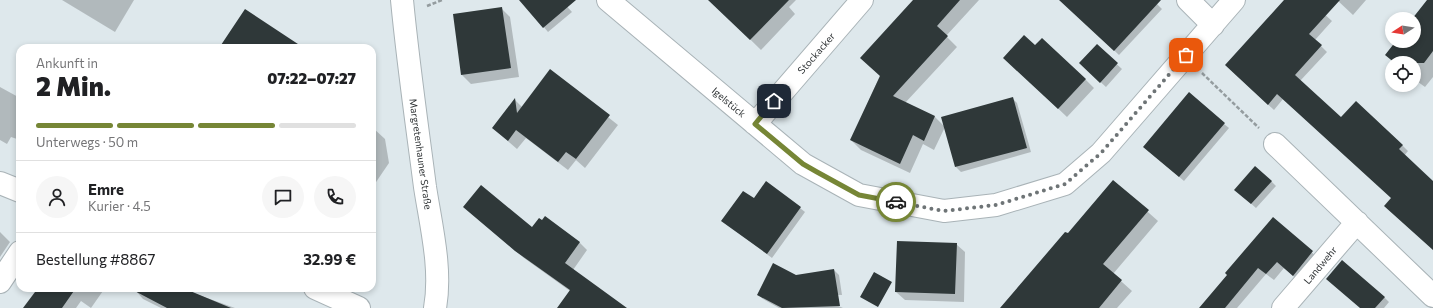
<!DOCTYPE html>
<html lang="de">
<head>
<meta charset="utf-8">
<style>
  :root { --surface:#fff; --page:#f6f6f6; --text:#202124; --muted:#757577; --line:#e0e0e0; --accent:#768636 }
  body { margin:0; font-family:Commissioner,sans-serif; background:var(--page); color:var(--text); height:100vh; display:flex; flex-direction:column; font-size:15px; white-space:nowrap }
  * { box-sizing:border-box; margin:0 }
  p { font-size:13px; color:var(--muted) }
  .icon { flex:none; width:22px; height:22px; fill:none; stroke:currentColor; stroke-width:2; stroke-linecap:round; stroke-linejoin:round }
  .map { position:relative; flex:1; overflow:hidden }
  .details { position:absolute; left:16px; top:44px; width:360px; height:248px; display:flex; flex-direction:column; background:var(--surface); border-radius:12px; box-shadow:0 2px 6px #0003 }
  .details>* { flex:none }
  .needle { width:26px; rotate:258deg }
  .controls { position:absolute; left:1385px; top:12px; display:grid; gap:8px }
  .controls a { display:grid; place-items:center; width:36px; height:36px; border-radius:50%; background:var(--surface); box-shadow:0 2px 6px #0003; font-size:20px }
  .pin { position:absolute; display:grid; place-items:center; width:34px; height:34px; color:#fff; margin:-17px; border-radius:8px; box-shadow:0 2px 6px #0006 }
  .courier { position:absolute; display:grid; place-items:center; width:40px; height:40px; margin:-20px; border:3px solid #768636; border-radius:50%; background:#fff; color:#222; box-shadow:0 1px 5px #0007 }
  .overview em { font-style:normal; font-weight:800 }
  .overview div { display:flex; flex-direction:column-reverse }
  .overview { display:flex; align-items:center; justify-content:space-between; height:68px; padding:0 20px }
  h1 { font-size:26px; font-weight:800; line-height:30px }
  .bar { display:grid; grid-template-columns:repeat(4,1fr); gap:6px 4px; align-content:center; height:48px; padding:0 20px }
  .bar i { height:5px; border-radius:3px; background:var(--line) }
  .bar .active { background:var(--accent) }
  .bar p { grid-column:span 4 }
  .line { display:flex; align-items:center; gap:10px; padding:0 20px; border-top:1px solid var(--line) }
  .line div { flex:1 }
  .round { display:grid; place-items:center; flex:none; width:42px; height:42px; border-radius:21px; background:var(--page) }
  .map>svg:first-child { display:block }
  .shadow { fill:#0003 }
  .building { fill:#2f3839 }
  .lines { fill:none; stroke-linecap:round; stroke-linejoin:round }
  .minor-casing { stroke:#a9b3b7; stroke-width:24 }
  .tertiary-casing { stroke:#a9b3b7; stroke-width:24 }
  .path { stroke:#949c9f; stroke-width:2.5; stroke-dasharray:4 2; stroke-linecap:butt }
  .minor { stroke:#fff; stroke-width:22 }
  .tertiary { stroke:#fff; stroke-width:22 }
  .done { stroke:#6e7476; stroke-width:4; stroke-dasharray:0 7.2 }
  .route { stroke:#768636; stroke-width:5 }
  .labels { text-anchor:middle; dominant-baseline:central; stroke-width:4; stroke-linejoin:round; paint-order:stroke }
  .street-label { font-size:10px; fill:#313537; stroke:#fff }
</style>
</head>
<body>
<div class="map">
<svg width="1433" height="308" viewBox="0 0 1433 308">
  <rect width="100%" height="100%" fill="#dee8ec"/>
  <path class="shadow" d="M62 0H134L115 32Z
    M521 0H561L572 12 548 32Z
    M710 0H796L789 7 795 14 761 50Z
    M914 0H979L946 36 957 47 905 103 935 117 945 127 934 150 923 144 910 173 861 150 851 140Z
    M1065 0H1153L1162 9 1119 55 1068 7Z
    M1285 0H1309L1332 21 1315 40 1327 52 1300 81 1341 119 1402 145 1408 151 1404 156 1433 182V250L1392 198 1283 99 1274 110 1232 71Z
    M1337 0H1366L1353 15Z
    M1428 0H1433V77L1425 87 1414 79V63H1394L1386 55 1397 41H1414L1413 19Z
    M501 8 510 17 519 77 471 84 462 75Z
    M1097 46 1122 69 1106 87 1085 68Z
    M1013 66 1085 79 1094 88 1067 117Z
    M550 71 618 125 585 168 576 160 568 170 526 138 517 149 493 128 515 100 522 107Z
    M0 87 20 98V140L11 137 7 144 0 140Z
    M1013 99 1017 103 1031 152 961 172 956 167Z
    M1224 124 1229 128 1184 181 1149 151Z
    M372 127 385 139 389 163 372 188Z
    M1113 181 1158 221 1113 274 1132 291 1117 308H1009Z
    M1271 181 1276 186 1256 208 1240 194Z
    M754 200 800 208 805 212 772 258 728 225Z
    M464 207 579 242 587 250 573 270 622 308H558L570 291 524 258Z
    M1273 218 1319 259 1300 282 1284 268 1274 280 1266 274 1237 308H1201Z
    M0 232 10 242 0 257Z
    M956 244 965 252 964 302 905 300 896 292Z
    M834 270 839 275 842 295 812 294 843 308H779L763 299 758 294 796 276Z
    M39 288H105L91 308 81 301 76 308H25Z
    M138 288 182 289 235 308H161L143 299 136 291Z
    M1384 297 1389 302 1384 308H1360Z"/>
  <path class="building" d="M519 0H576L543 28Z
    M708 0H789L750 40Z
    M913 0H960L937 26 948 36 893 96 935 116 924 141 913 135 900 164 850 140 880 76 860 58Z
    M1059 0H1161L1114 51Z
    M1284 0H1340L1309 34 1322 45 1295 75 1341 117 1356 101 1403 145 1399 149 1433 181V250L1384 206 1391 198 1277 94 1268 105 1225 65Z
    M1427 0H1433V51L1424 63H1395L1385 55 1396 41H1414V19H1412Z
    M502 7 511 68 461 75 453 14Z
    M245 9 304 48H219Z
    M1024 35 1035 45 1042 38 1086 79 1058 109 1003 58Z
    M1097 44 1118 63 1100 83 1079 63Z
    M550 69 610 115 576 159 566 152 558 162 516 130 508 141 492 128 515 98 517 113Z
    M1189 92 1225 123 1179 177 1143 147Z
    M1013 97 1027 148 955 167 941 117Z
    M1255 166 1272 181 1251 204 1234 190Z
    M1113 180 1149 210 1103 264 1122 280 1099 308H1000L1065 232 1068 233Z
    M766 181 801 207 767 254 721 221 743 191 754 198Z
    M481 185 532 227 539 218 542 220 545 216 580 242 565 263 627 308H557L570 290 515 251 463 207Z
    M1273 217 1313 251 1293 276 1277 262 1266 274 1258 268 1225 308H1199L1227 275 1225 273Z
    M897 241 957 243 955 294 895 292Z
    M1342 260 1385 297 1375 308H1360L1326 279Z
    M773 263 796 275 834 269 840 306 782 308 757 295Z
    M874 272 892 282 878 307 860 297Z
    M38 288H76L62 308H23Z
    M129 288H183L231 308H167Z"/>
  <g class="lines">
    <defs>
      <path id="minor" d="M608 0 803 164 859 195 944 211 996 205 1065 184 1101 153 1234 0
        M1188 0 1213 25
        M755 124 862 0
        M1275 144 1433 296
        M0 282 20 252
        M1283 308 1357 222"/>
      <path id="tertiary" d="M402 0C408 63 417 125 425 187 431 226 442 269 435 308
        M0 183 20 191
        M315 288 359 308"/>
    </defs>
    <use href="#minor" class="minor-casing"/>
    <use href="#tertiary" class="tertiary-casing"/>
    <path class="path" d="M427 6 442 0
      M1202 73 1259 128"/>
    <use href="#minor" class="minor"/>
    <use href="#tertiary" class="tertiary"/>
  </g>
  <g class="lines">
    <path class="done" d="M896 202 944 211 996 205 1065 184 1101 153 1186 55"/>
    <path class="route" d="M774 101 755 124 803 164 817 172 859 195 896 202"/>
  </g>
  <g class="labels">
    <g class="street-label">
      <text transform="translate(816 53) rotate(-49)">Stockacker</text>
      <text transform="translate(729 102) rotate(40)">Igelstück</text>
      <text transform="translate(421 154) rotate(82)">Margretenhauner Straße</text>
      <text transform="translate(1320 265) rotate(-50)">Landwehr</text>
    </g>
  </g>
</svg>
<div class="controls">
<a><svg class="needle" viewBox="-14 -14 28 28"><path d="M0-13l5 13h-10z" fill="#e53935"/><path d="M0 13l5-13h-10z" fill="#757577"/></svg></a>
<a><svg class="icon" aria-label="locate" viewBox="0 0 24 24"><circle cx="12" cy="12" r="6"/><path d="M12 2v4M12 18v4M2 12h4M18 12h4"/></svg></a>
</div>
<div class="pin" style="left:1186px;top:55px;background:#ea580c"><svg class="icon" aria-label="bag" viewBox="0 0 24 24"><path d="M5 8h14l-1 12H6zM9 8a3 3 0 0 1 6 0"/></svg></div>
<div class="pin" style="left:774px;top:101px;background:#1f2937"><svg class="icon" aria-label="home" viewBox="0 0 24 24"><path d="M3 11l9-7 9 7M6 9v11h12V9"/></svg></div>
<div class="courier" style="left:896px;top:202px"><svg class="icon" aria-label="car" viewBox="0 0 24 24"><path d="M5 17H2v-5l4-1 3-4h7l3 4 3 1v5h-3M9 17h6M6 11h13"/><circle cx="7" cy="17" r="2"/><circle cx="17" cy="17" r="2"/></svg></div>
<section class="details">
<div class="overview"><div><h1>2 Min.</h1><p>Ankunft in</p></div><em>07:22–07:27</em></div>
<div class="bar"><i class="active"></i><i class="active"></i><i class="active"></i><i></i><p>Unterwegs · 50 m</p></div>
<div class="line" style="height:72px"><a class="round"><svg class="icon" aria-label="person" viewBox="0 0 24 24"><circle cx="12" cy="8" r="4"/><path d="M4 21q1-7 8-7t8 7"/></svg></a><div><b>Emre</b><p>Kurier · 4.5</p></div><a class="round"><svg class="icon" aria-label="chat" viewBox="0 0 24 24"><path d="M4 5h16v11H9l-5 4z"/></svg></a><a class="round"><svg class="icon" aria-label="phone" viewBox="0 0 24 24"><path d="M5 4h4l2 5-3 2q2 4 5 5l2-3 5 2v4C11 20 4 13 5 4z"/></svg></a></div>
<div class="line" style="height:52px"><div>Bestellung #8867</div><b>32.99 €</b></div>
</section>
</div>
</body>
</html>
